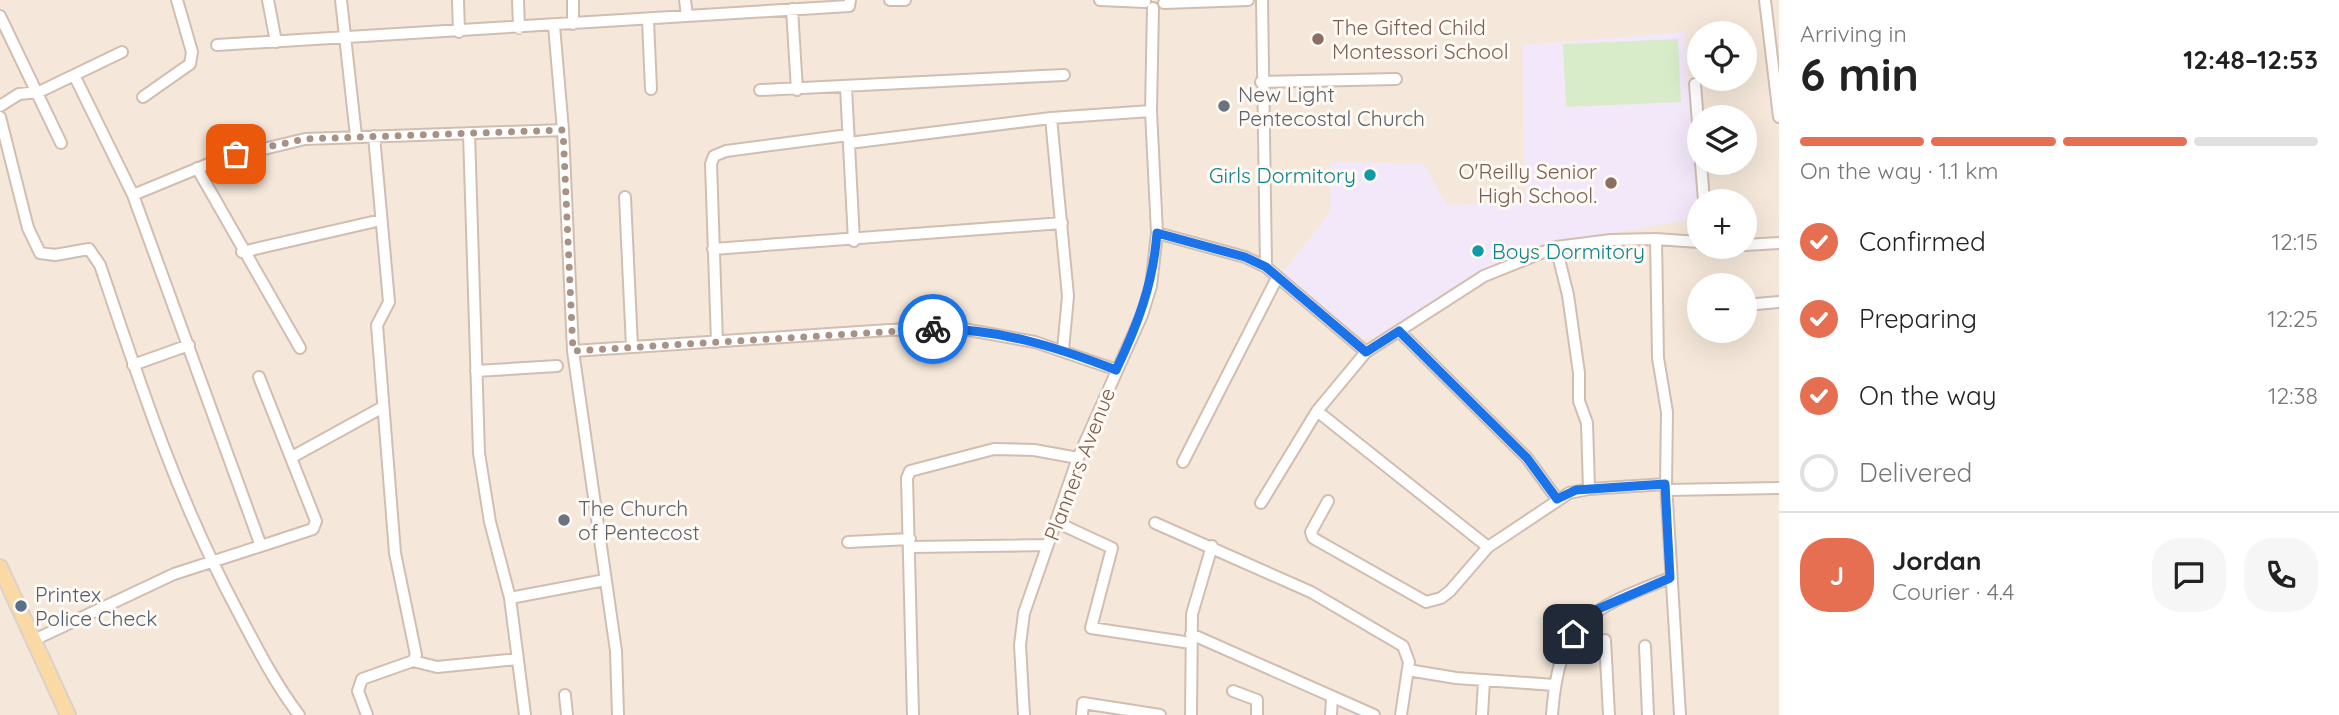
<!DOCTYPE html>
<html lang="en">
<head>
<meta charset="utf-8">
<style>
  :root { --surface:#fff; --page:#f6f6f6; --text:#222; --muted:#767676; --line:#e0e0e0; --accent:#e76f51 }
  body { margin:0; font-family:Quicksand,sans-serif; background:var(--page); color:var(--text); height:100vh; display:flex; flex-direction:column; font-size:26px; white-space:nowrap }
  * { box-sizing:border-box; margin:0 }
  p { font-size:23px; color:var(--muted) }
  .icon { flex:none; width:38px; height:38px; fill:none; stroke:currentColor; stroke-width:2; stroke-linecap:round; stroke-linejoin:round }
  .map { position:relative; flex:1; overflow:hidden }
  .side { display:flex; flex-direction:column; background:var(--surface); width:560px }
  .side>* { flex:none }
  .controls { position:absolute; left:1687px; top:21px; display:grid; gap:14px }
  .controls a { display:grid; place-items:center; width:70px; height:70px; border-radius:50%; background:var(--surface); box-shadow:0 7px 28px #0002; font-size:35px }
  .pin { position:absolute; display:grid; place-items:center; width:60px; height:60px; color:#fff; margin:-30px; border-radius:14px; box-shadow:0 4px 10px #0006 }
  .courier { position:absolute; display:grid; place-items:center; width:70px; height:70px; margin:-35px; border:5px solid #1a73e8; border-radius:50%; background:#fff; color:#222; box-shadow:0 2px 9px #0007 }
  .summary em { font-style:normal; font-weight:700 }
  .summary div { display:flex; flex-direction:column-reverse }
  .summary { display:flex; align-items:center; justify-content:space-between; height:119px; padding:0 21px }
  h1 { font-size:46px; font-weight:700; line-height:52px }
  .bar { display:grid; grid-template-columns:repeat(4,1fr); gap:10px 7px; align-content:center; height:84px; padding:0 21px }
  .bar i { height:9px; border-radius:5px; background:var(--line) }
  .bar .on { background:var(--accent) }
  .bar p { grid-column:span 4 }
  .line { display:flex; align-items:center; gap:18px; padding:0 21px; border-top:2px solid var(--line) }
  .line div { flex:1 }
  .round { display:grid; place-items:center; flex:none; width:74px; height:74px; border-radius:28px; background:var(--page) }
  ol { padding:0 21px; list-style:none }
  li { display:flex; align-items:center; gap:21px; height:77px }
  li p { margin-inline-start:auto }
  li .icon { padding:7px; border-radius:50%; background:var(--accent); color:#fff; stroke-width:4 }
  li:last-child { color:var(--muted) }
  li i { width:38px; height:38px; border:4px solid var(--line); border-radius:50% }
  main { display:flex; flex:1; min-height:0 }
  .map>svg:first-child { display:block }
  .residential { fill:#f5e8da; fill-rule:evenodd }
  .education { fill:#f3e8fa }
  .green { fill:#d8ecc9 }
  .lines { fill:none; stroke-linecap:round; stroke-linejoin:round }
  .minor-casing { stroke:#d1beb0; stroke-width:14 }
  .major-casing { stroke:#dad1cd; stroke-width:18 }
  .minor { stroke:#fff; stroke-width:10 }
  .major { stroke:#fbd9a5; stroke-width:14 }
  .done { stroke:#a89285; stroke-width:7; stroke-dasharray:0 12.6 }
  .route { stroke:#1a73e8; stroke-width:9 }
  .education-dot { fill:#8d6e63; stroke:#fffaf3; stroke-width:2.5 }
  .worship-dot { fill:#6b7280; stroke:#fffaf3; stroke-width:2.5 }
  .culture-dot { fill:#0f9aa8; stroke:#fffaf3; stroke-width:2.5 }
  .service-dot { fill:#5c6f8a; stroke:#fffaf3; stroke-width:2.5 }
  .labels { text-anchor:middle; dominant-baseline:central; stroke-width:6; stroke-linejoin:round; paint-order:stroke }
  .education-label { font-size:21px; fill:#785e54; stroke:#fffaf3; text-anchor:start }
  .worship-label { font-size:21px; fill:#5b616d; stroke:#fffaf3; text-anchor:start }
  .culture-label { font-size:21px; fill:#0d838f; stroke:#fffaf3; text-anchor:end }
  .street-label { font-size:21px; fill:#7a5c4d; stroke:#fffaf3 }
  .service-label { font-size:21px; fill:#4e5e75; stroke:#fffaf3; text-anchor:start }
</style>
</head>
<body>
<main>
<div class="map">
<svg width="1779" height="715" viewBox="0 0 1779 715">
  <rect width="100%" height="100%" fill="#fdf6ec"/>
  <path class="residential" d="M0 0H1779V715H74L0 556ZM1699 33H1745V79H1699ZM1699 117H1745V163H1699ZM1699 201H1745V247H1699ZM1699 285H1745V331H1699Z
    M0 589 46 686 59 715H0Z"/>
  <path class="education" d="M1685 32 1699 218 1543 245 1456 285 1378 337 1363 339 1281 275 1330 212 1331 162 1424 164 1447 205 1525 202 1522 45Z"/>
  <path class="green" d="M1678 39 1681 102 1566 107 1563 44Z"/>
  <g class="lines">
    <defs>
      <path id="minor" d="M268 0 276 42
        M341 0 356 136
        M458 0 459 32
        M518 0 519 28
        M573 0V24
        M685 0 687 16
        M890 0H905
        M1100 0 1145 2
        M1262 0 1266 267
        M1765 0 1779 117
        M1164 3 1248 0
        M792 9 797 90
        M0 16 61 143
        M648 20 651 89
        M554 26 563 130 573 351 616 651 618 715
        M217 45 849 6 850 0
        M1261 82 1396 79
        M1695 84 1699 136
        M846 87 854 241
        M760 90 1064 75
        M143 97 190 64 192 52 177 0
        M0 106 19 94 39 92 122 52
        M0 117 28 228 40 253 55 255 89 249 100 265C141 386 176 496 237 610 256 646 274 682 299 715
        M1051 118 1068 296 1063 350
        M469 133 479 453 490 522 510 598 525 715
        M849 143 1051 118 1151 111
        M1701 163 1704 201
        M197 168 300 348
        M133 195 218 160 305 139 563 130
        M625 197 632 347
        M1157 233 1245 257 1266 267 1366 352
        M1656 239 1658 358 1667 412 1666 484 1680 715
        M1745 245 1779 243
        M1556 247 1568 295 1579 373V401L1587 423 1589 489
        M713 249 1062 223
        M242 252 381 220
        M1745 305 1779 302
        M1399 331 1527 458 1557 499
        M717 342 711 164 714 156 726 151 848 135
        M573 351 889 330 958 328 1035 342 1117 370
        M133 365 189 345
        M476 371 557 366
        M259 377 316 521 313 529 261 546
        M1317 411 1488 547
        M292 457 383 407
        M1183 462 1277 278
        M1666 490 1779 488
        M1328 501 1311 532 1313 538 1426 602 1441 598 1450 591 1488 547 1569 493 1589 489 1666 484
        M1261 503 1317 411 1366 352 1484 276 1556 247 1611 240 1656 239 1699 242
        M1056 522 1112 548 1091 628 1191 643
        M1155 523 1311 592 1403 646 1409 662 1401 715
        M848 542 910 539
        M911 547 1047 545
        M510 598 605 580
        M1191 634 1374 715
        M34 640 174 574 261 546 133 195 75 77
        M1605 640 1609 715
        M1645 646 1648 715
        M413 661 437 667 518 659
        M1408 670 1456 678 1554 685
        M1233 691 1257 700V715
        M565 695 567 715
        M367 715 358 691 362 679 413 661 416 655 395 553 377 325 389 302 374 136
        M913 715 907 478 910 471 994 449 1034 450 1078 458
        M1024 715 1020 645 1024 613 1078 458 1142 315 1151 286 1157 233 1151 111 1153 8
        M1082 715 1083 703 1160 715
        M1191 715 1192 614 1212 546
        M1331 715 1332 697
        M1482 715 1484 681
        M1552 715C1559 620 1588 610 1670 578"/>
      <path id="major" d="M0 567 68 715"/>
    </defs>
    <use href="#minor" class="minor-casing"/>
    <use href="#major" class="major-casing"/>
    <use href="#minor" class="minor"/>
    <use href="#major" class="major"/>
  </g>
  <g class="lines">
    <path class="done" d="M236 154 304 139 563 130 573 351 933 329"/>
    <path class="route" d="M933 329C997 328 1057 347 1116 370 1138 324 1153 284 1157 233L1245 257 1266 267 1366 352 1399 331 1527 458 1557 499 1576 490 1665 484 1670 578 1591 612 1573 634"/>
  </g>
  <g class="education-dot">
    <circle cx="1318" cy="39" r="7"/>
    <circle cx="1611" cy="183" r="7"/>
  </g>
  <g class="worship-dot">
    <circle cx="1224" cy="106" r="7"/>
    <circle cx="564" cy="520" r="7"/>
  </g>
  <g class="culture-dot">
    <circle cx="1370" cy="175" r="7"/>
    <circle cx="1478" cy="251" r="7"/>
  </g>
  <circle class="service-dot" cx="21" cy="606" r="7"/>
  <g class="labels">
    <g class="education-label">
      <text x="1332" y="27">The Gifted Child<tspan x="1332" dy="24">Montessori School</tspan></text>
      <text x="1597" y="171" text-anchor="end">O'Reilly Senior<tspan x="1597" dy="24">High School.</tspan></text>
    </g>
    <g class="worship-label">
      <text x="1238" y="94">New Light<tspan x="1238" dy="24">Pentecostal Church</tspan></text>
      <text x="578" y="508">The Church<tspan x="578" dy="24">of Pentecost</tspan></text>
    </g>
    <g class="culture-label">
      <text x="1356" y="175">Girls Dormitory</text>
      <text x="1492" y="251" text-anchor="start">Boys Dormitory</text>
    </g>
    <g class="street-label">
      <text transform="translate(1079 464) rotate(-69)">Planners Avenue</text>
    </g>
    <g class="service-label">
      <text x="35" y="594">Printex<tspan x="35" dy="24">Police Check</tspan></text>
    </g>
  </g>
</svg>
<div class="controls">
<a><svg class="icon" aria-label="locate" viewBox="0 0 24 24"><circle cx="12" cy="12" r="6"/><path d="M12 2v4M12 18v4M2 12h4M18 12h4"/></svg></a>
<a><svg class="icon" aria-label="layers" viewBox="0 0 24 24"><path d="M12 4l9 5-9 5-9-5zM3 14l9 5 9-5"/></svg></a>
<a>+</a>
<a>−</a>
</div>
<div class="pin" style="left:236px;top:154px;background:#ea580c"><svg class="icon" aria-label="bag" viewBox="0 0 24 24"><path d="M5 8h14l-1 12H6zM9 8a3 3 0 0 1 6 0"/></svg></div>
<div class="pin" style="left:1573px;top:634px;background:#1f2937"><svg class="icon" aria-label="home" viewBox="0 0 24 24"><path d="M3 11l9-7 9 7M6 9v11h12V9"/></svg></div>
<div class="courier" style="left:933px;top:329px"><svg class="icon" aria-label="bike" viewBox="0 0 24 24"><circle cx="6" cy="16" r="4"/><circle cx="18" cy="16" r="4"/><path d="M6 16l4-8h5l3 8M10 8l3 8H6M13 5h3"/></svg></div>
</div>
<section class="side">
<div class="summary"><div><h1>6 min</h1><p>Arriving in</p></div><em>12:48–12:53</em></div>
<div class="bar"><i class="on"></i><i class="on"></i><i class="on"></i><i></i><p>On the way · 1.1 km</p></div>
<ol>
<li><svg class="icon" aria-label="check" viewBox="0 0 24 24"><path d="M5 12l5 5 9-10"/></svg>Confirmed<p>12:15</p></li>
<li><svg class="icon" aria-label="check" viewBox="0 0 24 24"><path d="M5 12l5 5 9-10"/></svg>Preparing<p>12:25</p></li>
<li><svg class="icon" aria-label="check" viewBox="0 0 24 24"><path d="M5 12l5 5 9-10"/></svg>On the way<p>12:38</p></li>
<li><i></i>Delivered</li>
</ol>
<div class="line" style="height:126px"><b class="round" style="background:var(--accent);color:#fff">J</b><div><b>Jordan</b><p>Courier · 4.4</p></div><a class="round"><svg class="icon" aria-label="chat" viewBox="0 0 24 24"><path d="M4 5h16v11H9l-5 4z"/></svg></a><a class="round"><svg class="icon" aria-label="phone" viewBox="0 0 24 24"><path d="M5 4h4l2 5-3 2q2 4 5 5l2-3 5 2v4C11 20 4 13 5 4z"/></svg></a></div>
</section>
</main>
</body>
</html>
